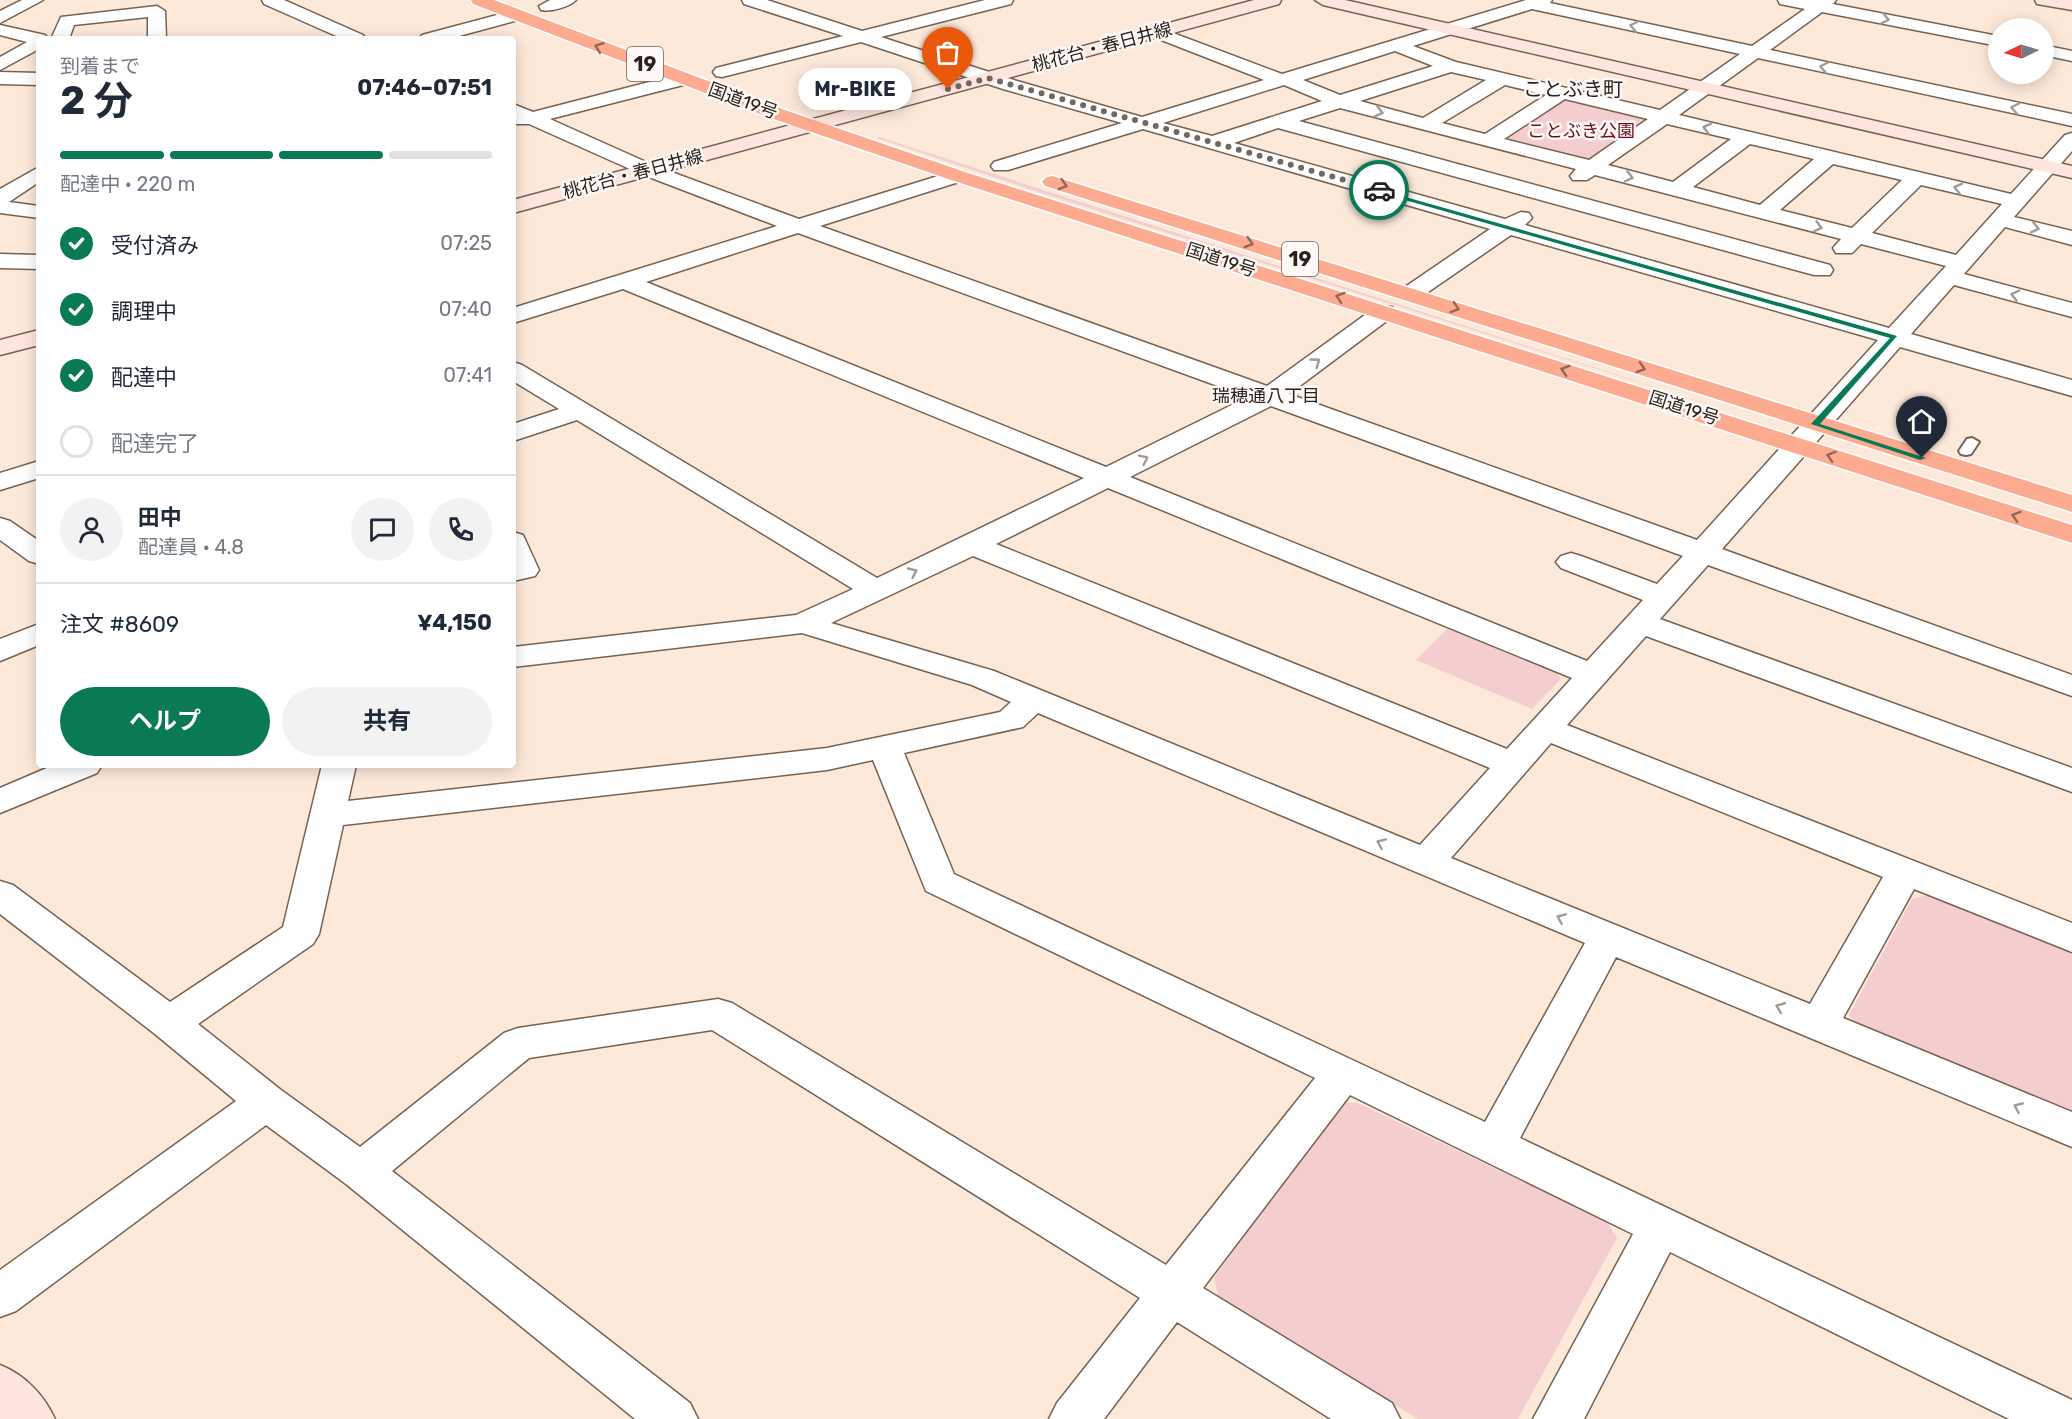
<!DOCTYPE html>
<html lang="ja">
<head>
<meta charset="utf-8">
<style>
  :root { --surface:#fff; --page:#f2f2f3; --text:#1f2937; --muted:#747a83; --line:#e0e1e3; --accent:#097a55 }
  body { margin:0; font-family:Rubik,"Noto Sans JP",sans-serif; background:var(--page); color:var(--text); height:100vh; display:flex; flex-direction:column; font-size:22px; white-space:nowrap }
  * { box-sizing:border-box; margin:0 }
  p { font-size:20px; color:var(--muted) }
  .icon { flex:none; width:33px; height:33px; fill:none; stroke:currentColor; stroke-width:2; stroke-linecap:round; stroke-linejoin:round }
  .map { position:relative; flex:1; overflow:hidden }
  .side { position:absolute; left:36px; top:36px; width:480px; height:732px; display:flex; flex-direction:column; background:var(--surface); border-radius:6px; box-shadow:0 3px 15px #0003 }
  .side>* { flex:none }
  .needle { width:39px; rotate:265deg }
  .buttons { position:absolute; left:1988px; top:18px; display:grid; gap:12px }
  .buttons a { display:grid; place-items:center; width:66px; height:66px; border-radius:50%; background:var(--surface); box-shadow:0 3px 15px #0003; font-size:30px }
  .pin { position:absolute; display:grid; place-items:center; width:51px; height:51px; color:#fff; margin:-62px -26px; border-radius:50% 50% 50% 0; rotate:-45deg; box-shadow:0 0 6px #0007 }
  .pin .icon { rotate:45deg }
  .courier { position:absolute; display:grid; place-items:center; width:60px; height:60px; margin:-30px; border:4px solid #097a55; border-radius:50%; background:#fff; color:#222; box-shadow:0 2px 8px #0007 }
  .bubble { position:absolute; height:42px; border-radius:21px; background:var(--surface); box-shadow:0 3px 15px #0003; font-size:20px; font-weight:700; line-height:42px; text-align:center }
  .overview em { font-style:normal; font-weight:700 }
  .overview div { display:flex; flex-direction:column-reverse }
  .overview { display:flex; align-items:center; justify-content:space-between; height:102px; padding:0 24px }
  h1 { font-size:39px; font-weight:700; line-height:45px }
  .bar { display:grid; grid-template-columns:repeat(4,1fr); gap:9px 6px; align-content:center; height:72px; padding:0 24px }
  .bar i { height:8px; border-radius:4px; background:var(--line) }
  .bar .current { background:var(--accent) }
  .bar p { grid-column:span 4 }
  .line { display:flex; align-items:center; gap:15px; padding:0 24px; border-top:2px solid var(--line) }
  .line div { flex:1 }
  .round { display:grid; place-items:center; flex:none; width:63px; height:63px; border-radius:32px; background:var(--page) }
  ol { padding:0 24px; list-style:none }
  li { display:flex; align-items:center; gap:18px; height:66px }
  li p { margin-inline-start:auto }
  li .icon { padding:6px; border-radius:50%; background:var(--accent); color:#fff; stroke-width:4 }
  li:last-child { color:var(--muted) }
  li i { width:33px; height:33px; border:3px solid var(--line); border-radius:50% }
  .primary-button { display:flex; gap:12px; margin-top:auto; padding:12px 24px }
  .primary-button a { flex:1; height:69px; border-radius:36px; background:var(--accent); color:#fff; font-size:24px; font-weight:700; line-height:69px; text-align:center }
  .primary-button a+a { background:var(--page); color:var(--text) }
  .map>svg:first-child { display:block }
  .green { fill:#f4cece }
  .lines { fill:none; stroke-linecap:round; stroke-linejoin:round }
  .lane-casing { stroke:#776252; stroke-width:4 }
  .street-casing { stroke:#776252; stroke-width:3 }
  .secondary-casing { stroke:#776252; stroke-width:3 }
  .highway-casing { stroke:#fff; stroke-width:3 }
  .lane { fill:#fff; fill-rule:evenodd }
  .street { fill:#fff; fill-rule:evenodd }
  .secondary { fill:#fee6de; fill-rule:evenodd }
  .highway { fill:#fcaa90; fill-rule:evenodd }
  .oneway { stroke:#9f9b98 }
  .oneway2 { stroke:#936655 }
  .route { fill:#097a55 }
  .done { stroke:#74675d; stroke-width:6; stroke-dasharray:0 10.8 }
  .labels { text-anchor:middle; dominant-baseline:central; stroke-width:5; stroke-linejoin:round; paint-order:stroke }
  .far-street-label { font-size:18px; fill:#2a211a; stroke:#fef9f6 }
  .far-park-label { font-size:18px; fill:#6b0a1e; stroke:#fef9f6 }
  .far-neighbourhood-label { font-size:18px; fill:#2a211a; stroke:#fef9f6 }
  .shield { fill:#fef9f6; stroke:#6a625c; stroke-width:1.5 }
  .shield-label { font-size:20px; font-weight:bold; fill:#2a211a }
  .far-quarter-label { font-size:20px; fill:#2a211a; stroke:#fef9f6 }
</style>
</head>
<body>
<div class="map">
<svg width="2072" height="1419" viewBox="0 0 2072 1419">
  <rect width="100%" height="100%" fill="#fce9da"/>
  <path class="green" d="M1562 100H1571L1646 120 1590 160H1580L1506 141 1504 138Z
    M879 137 1751 418 1029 189 877 138Z
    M1448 628 1555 671 1561 679 1532 709 1416 660Z
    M1927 895 2072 953V1116L1859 1029 1849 1015 1912 899Z
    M1338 1103H1358L1607 1222 1617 1238 1518 1419H1418L1218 1296 1214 1278Z"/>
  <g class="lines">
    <defs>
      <path id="lane" d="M1972 438 1979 442 1971 454 1966 455 1961 454 1959 451 1967 439Z"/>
      <path id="street" d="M22 0H43L0 23V11Z
        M262 0H284L363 35 366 39H343L264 4Z
        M550 0H576C569 7 551 12 541 10L539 6Z
        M742 0H767L862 31 985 0H1013L1011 4 881 37 1017 81 1142 117 1264 80 1151 36 1148 32 1151 28 1157 27 1282 74 1526 0H1552L1550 3 1752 46 1805 9 1780 4 1778 0H1836L1833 4 1998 36V46L1822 12 1770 50 2072 114V126L1758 58 1679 115 2011 194 2065 135 2072 133V151L2014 217 2072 231V245L2005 227 1964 274 2072 303V317L1954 285 1911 334 2072 380V396L1900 347 1722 549 2072 675V696L1708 565 1660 619 2072 768V792L1646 636 1567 725 2072 923V952L1914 889 1843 1018 2072 1112V1147L1616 957 1520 1138 2072 1400V1419H2009L1670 1252 1584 1419H1533L1633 1234 1350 1095 1203 1288 1392 1403 1400 1419H1331L1177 1322 1104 1419H1049L1057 1403 1140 1298 712 1030 529 1058 392 1171 690 1403 698 1419H635L346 1184 266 1125 16 1311 0 1317V1270L236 1101 155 1034 0 914V881L13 885 170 1002 283 927 322 765H356L348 801 827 748 1000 712 1011 702 972 685 802 633 513 667V647L796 615 853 589 577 420 513 441V424L559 409 513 381V362L522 365 877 578 1084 478 623 289 513 323V308L777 226 641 174 529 124H516L513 120V104L533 112 684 73 691 75 693 79 691 83 550 119 655 166 799 219 951 172H965L968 176 965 180 820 226 1267 386 1376 307H1392L1396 312 1392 317 1289 394 1697 540 1878 340 1511 235 1418 299H1402L1398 294 1402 289 1490 229 1143 129 1008 170H994L991 166 994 162 1122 123 1003 89 861 42 722 77 716 76 713 72 716 68 843 36 744 4ZM1532 9 1740 54 1660 110 1456 62 1413 46ZM1395 51 1433 66 1340 95 1303 80ZM1451 72 1486 80 1423 118 1360 101ZM1284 85 1322 101 1212 136 1163 123ZM1505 85 1546 95 1485 134 1442 123ZM1565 99 1648 119 1589 160 1504 139ZM1340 108 1576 169 1570 176 1573 180H1587L1595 175 1841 239 1833 248 1836 253H1852L1861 244 1946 266 1889 328 1525 225 1532 218 1529 213 1521 212 1505 219 1234 143 1278 128 1814 275H1830L1833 270 1830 265 1299 121ZM1667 124 1731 139 1673 182 1608 165ZM1750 144 1814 159 1760 205 1693 187ZM1833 164 1902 180 1852 228 1780 210ZM1921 185 2002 204 1956 255 1872 233ZM798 233 1248 397 1106 467 646 282ZM1271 406 1683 556 1657 584 1581 556 1571 553 1561 556 1556 562 1561 568 1643 600 1587 661 1130 477ZM1108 488 1572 678 1507 749 996 544ZM973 556 1490 768 1420 845 994 671 831 623ZM1038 713 1585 943 1485 1122 954 874 904 753 1023 727ZM1551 743 1883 877 1810 1004 1451 858ZM873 760 926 891 1315 1078 1166 1265 732 1003 718 999 518 1028 504 1033 360 1147 281 1090 198 1024 313 944 319 934 343 825 827 770Z
        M157 6 165 11 166 39H148V17L74 25 69 39H51L61 17Z
        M516 10 524 15 522 19 448 39H419L422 35Z
        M0 25 45 35 48 39H39V49L0 70V57L27 42 0 35Z
        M2043 45 2072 51V61L2043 55Z
        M0 72 39 73V85L0 84Z
        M39 167V182L9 202 39 206V218L0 213V189Z
        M0 254 39 255V269L0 268Z
        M39 461V478L0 490V473Z
        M0 518 10 521 39 541V564L29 561 0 540Z
        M513 532 523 535 539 570 535 576 513 581Z
        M39 624V645L0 661V639Z
        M54 765H102L97 773 0 813V788Z"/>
      <path id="secondary" d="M1254 0H1281L1279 4 513 213V200Z
        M1315 0H1345L2072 166V178L1323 5Z
        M2035 0H2072V10L2037 4Z
        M39 330V345L0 355V340Z
        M0 1365C25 1375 44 1395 55 1419H0Z"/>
      <path id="highway" d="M471 0H494L782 109 965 172 2072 525V543L951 180 768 117 473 4Z
        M1052 176 2072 495V512L1045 186 1042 182 1045 178Z"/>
    </defs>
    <use href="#lane" class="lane-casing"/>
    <use href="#street" class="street-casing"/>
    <use href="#secondary" class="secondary-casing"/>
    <use href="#highway" class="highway-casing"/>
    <use href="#lane" class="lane"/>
    <use href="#street" class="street"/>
    <use href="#secondary" class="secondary"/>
    <use href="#highway" class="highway"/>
  </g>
  <defs><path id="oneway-chevron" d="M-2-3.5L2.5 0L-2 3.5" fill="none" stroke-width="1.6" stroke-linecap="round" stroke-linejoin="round" transform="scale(1.5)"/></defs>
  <g class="oneway">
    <use href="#oneway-chevron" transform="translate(1885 19) rotate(11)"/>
    <use href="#oneway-chevron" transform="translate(1634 26) rotate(-168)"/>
    <use href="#oneway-chevron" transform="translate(1824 67) rotate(-168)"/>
    <use href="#oneway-chevron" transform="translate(2015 108) rotate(-168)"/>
    <use href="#oneway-chevron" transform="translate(1379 112) rotate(14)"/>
    <use href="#oneway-chevron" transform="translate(1707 128) rotate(-166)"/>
    <use href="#oneway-chevron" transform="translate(1629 177) rotate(15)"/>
    <use href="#oneway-chevron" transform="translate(1958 188) rotate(-167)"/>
    <use href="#oneway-chevron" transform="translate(1818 227) rotate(15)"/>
    <use href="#oneway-chevron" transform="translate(2035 228) rotate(14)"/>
    <use href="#oneway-chevron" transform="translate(2015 295) rotate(-165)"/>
    <use href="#oneway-chevron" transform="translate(1316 362) rotate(-36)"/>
    <use href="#oneway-chevron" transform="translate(1144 459) rotate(-26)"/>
    <use href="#oneway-chevron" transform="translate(913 572) rotate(-25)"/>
    <use href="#oneway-chevron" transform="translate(1381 843) rotate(-157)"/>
    <use href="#oneway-chevron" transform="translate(1561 918) rotate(-157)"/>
    <use href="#oneway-chevron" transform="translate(1780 1007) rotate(-158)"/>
    <use href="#oneway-chevron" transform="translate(2018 1107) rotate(-157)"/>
  </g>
  <g class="oneway2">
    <use href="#oneway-chevron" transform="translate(599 47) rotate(-159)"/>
    <use href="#oneway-chevron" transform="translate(1063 185) rotate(17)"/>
    <use href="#oneway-chevron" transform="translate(1249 243) rotate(17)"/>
    <use href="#oneway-chevron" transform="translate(1340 297) rotate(-162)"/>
    <use href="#oneway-chevron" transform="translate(1455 308) rotate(18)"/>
    <use href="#oneway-chevron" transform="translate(1641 368) rotate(18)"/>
    <use href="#oneway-chevron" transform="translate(1565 370) rotate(-162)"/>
    <use href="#oneway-chevron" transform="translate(1831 456) rotate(-162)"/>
    <use href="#oneway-chevron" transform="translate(2016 516) rotate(-162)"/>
  </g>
  <path class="route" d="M1377 189 1897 336 1820 424 1926 458 1920 460 1811 424 1890 338 1377 192Z"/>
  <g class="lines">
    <path class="done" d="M948 89 988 78 1379 190"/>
  </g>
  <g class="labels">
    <g class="far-street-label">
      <text transform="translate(1102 47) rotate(-15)">桃花台・春日井線</text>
      <text transform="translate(743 101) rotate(20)">国道19号</text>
      <text transform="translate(633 174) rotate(-15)">桃花台・春日井線</text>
      <text transform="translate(1221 260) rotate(18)">国道19号</text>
      <text transform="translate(1684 408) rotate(18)">国道19号</text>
    </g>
    <g class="far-park-label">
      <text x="1581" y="131">ことぶき公園</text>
    </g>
    <g class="far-neighbourhood-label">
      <text x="1266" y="396">瑞穂通八丁目</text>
    </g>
    <g class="shield">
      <rect x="627" y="47" width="36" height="34" rx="4.5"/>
      <rect x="1282" y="242" width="36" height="34" rx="4.5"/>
    </g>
    <g class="shield-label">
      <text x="645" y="64">19</text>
      <text x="1300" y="259">19</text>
    </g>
    <g class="far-quarter-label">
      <text x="1573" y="89">ことぶき町</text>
    </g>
  </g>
</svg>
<div class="buttons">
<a><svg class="needle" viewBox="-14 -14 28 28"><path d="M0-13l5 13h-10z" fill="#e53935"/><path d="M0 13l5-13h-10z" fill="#747a83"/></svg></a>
</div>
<div class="pin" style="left:948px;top:89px;background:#ea580c"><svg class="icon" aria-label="bag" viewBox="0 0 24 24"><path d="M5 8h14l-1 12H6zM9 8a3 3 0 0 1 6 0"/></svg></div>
<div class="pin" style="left:1922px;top:458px;background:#1f2937"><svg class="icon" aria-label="home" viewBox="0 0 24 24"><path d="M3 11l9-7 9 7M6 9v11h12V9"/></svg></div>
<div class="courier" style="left:1379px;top:190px"><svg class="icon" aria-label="car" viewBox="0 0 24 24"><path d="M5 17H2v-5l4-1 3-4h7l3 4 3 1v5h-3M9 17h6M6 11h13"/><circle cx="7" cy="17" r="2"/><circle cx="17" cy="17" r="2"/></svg></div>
<div class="bubble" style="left:798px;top:68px;width:114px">Mr-BIKE</div>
<section class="side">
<div class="overview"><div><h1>2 分</h1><p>到着まで</p></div><em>07:46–07:51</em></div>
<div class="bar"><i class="current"></i><i class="current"></i><i class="current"></i><i></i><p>配達中 · 220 m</p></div>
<ol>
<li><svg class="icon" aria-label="check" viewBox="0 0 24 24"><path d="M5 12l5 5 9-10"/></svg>受付済み<p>07:25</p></li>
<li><svg class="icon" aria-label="check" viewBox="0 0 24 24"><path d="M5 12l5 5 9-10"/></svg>調理中<p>07:40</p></li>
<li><svg class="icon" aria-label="check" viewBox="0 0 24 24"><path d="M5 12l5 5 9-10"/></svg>配達中<p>07:41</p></li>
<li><i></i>配達完了</li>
</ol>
<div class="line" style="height:108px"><a class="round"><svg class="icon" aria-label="person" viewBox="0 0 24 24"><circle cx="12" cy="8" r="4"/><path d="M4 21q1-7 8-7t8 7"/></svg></a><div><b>田中</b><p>配達員 · 4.8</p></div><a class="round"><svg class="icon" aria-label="chat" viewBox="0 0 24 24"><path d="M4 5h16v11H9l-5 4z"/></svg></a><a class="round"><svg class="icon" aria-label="phone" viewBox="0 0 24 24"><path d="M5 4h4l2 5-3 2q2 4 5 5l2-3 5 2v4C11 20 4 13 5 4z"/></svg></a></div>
<div class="line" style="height:78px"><div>注文 #8609</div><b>¥4,150</b></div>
<div class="primary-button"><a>ヘルプ</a><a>共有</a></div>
</section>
</div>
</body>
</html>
